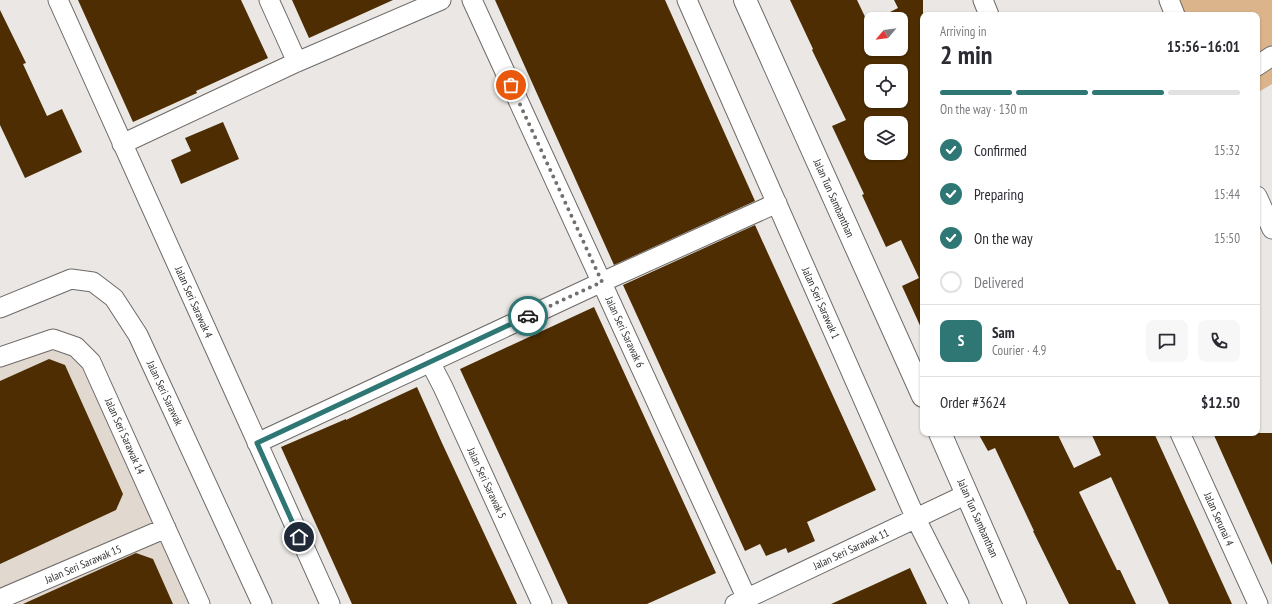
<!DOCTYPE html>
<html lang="en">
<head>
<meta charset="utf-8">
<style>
  :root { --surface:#fff; --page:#f7f7f7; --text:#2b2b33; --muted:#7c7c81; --line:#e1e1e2; --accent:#2e7774 }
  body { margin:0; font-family:"PT Sans Narrow",sans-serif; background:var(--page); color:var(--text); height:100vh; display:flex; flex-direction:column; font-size:15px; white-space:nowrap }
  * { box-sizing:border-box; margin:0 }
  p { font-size:13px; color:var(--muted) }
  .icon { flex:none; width:22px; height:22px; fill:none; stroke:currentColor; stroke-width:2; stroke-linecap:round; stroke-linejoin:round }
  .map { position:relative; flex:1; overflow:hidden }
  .sheet { position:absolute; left:920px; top:12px; width:340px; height:424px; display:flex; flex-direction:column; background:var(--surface); border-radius:8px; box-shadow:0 1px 3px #0004 }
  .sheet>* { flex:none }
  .needle { width:26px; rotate:241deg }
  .fabs { position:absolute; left:864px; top:12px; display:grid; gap:8px }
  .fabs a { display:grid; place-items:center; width:44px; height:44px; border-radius:8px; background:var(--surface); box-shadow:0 1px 3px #0004; font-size:20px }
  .pin { position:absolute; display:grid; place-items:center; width:34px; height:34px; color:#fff; margin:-17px; border:2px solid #fff; border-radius:50%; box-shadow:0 1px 4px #0007 }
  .courier { position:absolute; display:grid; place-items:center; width:40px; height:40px; margin:-20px; border:3px solid #2e7774; border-radius:50%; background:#fff; color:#222; box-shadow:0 1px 5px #0007 }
  .headline em { font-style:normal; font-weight:700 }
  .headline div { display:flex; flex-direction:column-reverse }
  .headline { display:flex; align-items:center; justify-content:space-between; height:68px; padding:0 20px }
  h1 { font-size:26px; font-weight:700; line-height:30px }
  .bar { display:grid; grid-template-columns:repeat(4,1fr); gap:6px 4px; align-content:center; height:48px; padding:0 20px }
  .bar i { height:5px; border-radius:3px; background:var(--line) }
  .bar .active { background:var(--accent) }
  .bar p { grid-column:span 4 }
  .line { display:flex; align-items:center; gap:10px; padding:0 20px; border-top:1px solid var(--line) }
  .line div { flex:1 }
  .round { display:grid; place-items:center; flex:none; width:42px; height:42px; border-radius:8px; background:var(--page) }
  ol { padding:0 20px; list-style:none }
  li { display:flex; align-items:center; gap:12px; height:44px }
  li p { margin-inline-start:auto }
  li .icon { padding:4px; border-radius:50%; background:var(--accent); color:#fff; stroke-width:4 }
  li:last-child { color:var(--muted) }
  li i { width:22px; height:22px; border:2px solid var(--line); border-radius:50% }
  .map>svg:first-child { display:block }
  .built { fill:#e1d8d0 }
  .green { fill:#dbb48b }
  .building { fill:#4d2d01; fill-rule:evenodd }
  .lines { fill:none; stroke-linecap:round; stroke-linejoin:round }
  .minor-casing { stroke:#6d6a68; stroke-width:21 }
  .tertiary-casing { stroke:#6d6a68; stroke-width:24 }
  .minor { stroke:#fff; stroke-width:19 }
  .tertiary { stroke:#fff; stroke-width:22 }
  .done { stroke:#72706e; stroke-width:4; stroke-dasharray:0 7.2 }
  .route { stroke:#2e7774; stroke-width:5 }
  .labels { text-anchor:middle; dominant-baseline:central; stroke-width:4; stroke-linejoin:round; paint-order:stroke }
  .street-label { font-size:11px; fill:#31302f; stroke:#fff }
</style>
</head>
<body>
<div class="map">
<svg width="1272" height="604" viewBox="0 0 1272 604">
  <rect width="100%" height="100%" fill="#eae7e4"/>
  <path class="built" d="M52 348 68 352 85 366 191 604H0V367Z"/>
  <path class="green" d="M1176 0H1272V84L1257 93V15H1183Z"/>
  <path class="building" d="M78 0H241L268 58 196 91 197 93 133 122Z
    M292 0H393L309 38Z
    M495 0H665L755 201 614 265Z
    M790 0H857L868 23 871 21V49H901V19H876L898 8 894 0H923V332L902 286 919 278 901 240 886 247 862 195 864 194 832 126 846 120 812 50 813 49ZM871 71H901V101H871ZM871 123H901V153H871Z
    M0 10 26 63 23 64 47 116 62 109 82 152 25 178 0 125Z
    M223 122 239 159 181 184 171 160 191 151 185 138Z
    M755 225 876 490 807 522 815 541 788 553 786 548 766 556 760 544 745 551 623 285Z
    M594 307 716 573 647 604H568L460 369Z
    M49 359 65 365 123 494 116 510 0 564V381Z
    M417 387 442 443 517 604H352L281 447 346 419V420Z
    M978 433H1057L1074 468 1101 455 1091 433H1154L1232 604H1169L1111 477 1079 492 1117 570H1120L1136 604H1069L1033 531H1034L995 448 988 451Z
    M1213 433H1272V565L1256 529Z
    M136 553 153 559 173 604H23Z
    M910 568 927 604H831L873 585Z"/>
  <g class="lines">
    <defs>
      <path id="minor" d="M58 0 330 604
        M269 0 297 62
        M472 0 747 599
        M687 0 916 519 959 604
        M983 0 989 15
        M1169 0 1175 15
        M1257 66 1272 56
        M122 144 297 62 441 0
        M1257 196 1272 229
        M0 308 71 279 93 282 114 298 138 335 262 604
        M0 357 53 339 76 347 91 362 200 604
        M430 362 443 387 542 604
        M1180 433 1258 604
        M257 443 602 282 777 203
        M0 599 166 528
        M735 604 967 494"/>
      <path id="tertiary" d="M745 0 923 396
        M940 433 1015 604"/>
    </defs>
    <use href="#minor" class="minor-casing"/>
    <use href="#tertiary" class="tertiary-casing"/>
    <use href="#minor" class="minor"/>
    <use href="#tertiary" class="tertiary"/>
  </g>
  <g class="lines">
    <path class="done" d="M511 85 602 282 528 316"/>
    <path class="route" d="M299 537 257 443 528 316"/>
  </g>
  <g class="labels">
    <g class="street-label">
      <text transform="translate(834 198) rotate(66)">Jalan Tun Sambanthan</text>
      <text transform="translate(194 302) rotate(66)">Jalan Seri Sarawak 4</text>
      <text transform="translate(821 303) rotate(66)">Jalan Seri Sarawak 1</text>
      <text transform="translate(625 332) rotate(65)">Jalan Seri Sarawak 6</text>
      <text transform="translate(165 393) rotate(65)">Jalan Seri Sarawak</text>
      <text transform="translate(125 436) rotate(66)">Jalan Seri Sarawak 14</text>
      <text transform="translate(487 483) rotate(65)">Jalan Seri Sarawak 5</text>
      <text transform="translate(978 518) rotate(66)">Jalan Tun Sambanthan</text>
      <text transform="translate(1219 519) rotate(66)">Jalan Serunai 4</text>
      <text transform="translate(851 549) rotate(-25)">Jalan Seri Sarawak 11</text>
      <text transform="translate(83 564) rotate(-23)">Jalan Seri Sarawak 15</text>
    </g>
  </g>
</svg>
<div class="fabs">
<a><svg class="needle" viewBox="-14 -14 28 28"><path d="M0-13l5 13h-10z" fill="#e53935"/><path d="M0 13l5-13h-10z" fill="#7c7c81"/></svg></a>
<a><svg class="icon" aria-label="locate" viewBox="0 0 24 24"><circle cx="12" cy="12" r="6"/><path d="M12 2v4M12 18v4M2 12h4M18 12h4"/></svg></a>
<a><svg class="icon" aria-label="layers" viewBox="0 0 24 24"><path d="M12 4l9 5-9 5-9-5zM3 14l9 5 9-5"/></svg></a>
</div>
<div class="pin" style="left:511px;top:85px;background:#ea580c"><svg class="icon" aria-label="bag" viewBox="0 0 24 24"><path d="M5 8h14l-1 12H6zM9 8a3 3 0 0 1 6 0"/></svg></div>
<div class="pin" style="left:299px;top:537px;background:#1f2937"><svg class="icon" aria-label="home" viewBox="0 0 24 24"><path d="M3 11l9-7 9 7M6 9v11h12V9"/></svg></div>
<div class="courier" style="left:528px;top:316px"><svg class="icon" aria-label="car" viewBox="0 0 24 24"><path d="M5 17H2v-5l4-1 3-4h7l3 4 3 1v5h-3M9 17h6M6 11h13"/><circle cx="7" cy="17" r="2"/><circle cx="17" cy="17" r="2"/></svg></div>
<section class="sheet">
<div class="headline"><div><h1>2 min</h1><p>Arriving in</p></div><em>15:56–16:01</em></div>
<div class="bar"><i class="active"></i><i class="active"></i><i class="active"></i><i></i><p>On the way · 130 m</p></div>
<ol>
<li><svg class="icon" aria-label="check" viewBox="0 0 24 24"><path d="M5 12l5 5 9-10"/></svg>Confirmed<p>15:32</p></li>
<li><svg class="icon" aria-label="check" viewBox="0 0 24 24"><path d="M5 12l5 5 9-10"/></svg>Preparing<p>15:44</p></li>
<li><svg class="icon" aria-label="check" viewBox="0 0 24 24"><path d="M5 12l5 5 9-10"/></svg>On the way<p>15:50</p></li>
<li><i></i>Delivered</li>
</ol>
<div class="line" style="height:72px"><b class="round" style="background:var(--accent);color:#fff">S</b><div><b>Sam</b><p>Courier · 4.9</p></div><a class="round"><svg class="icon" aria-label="chat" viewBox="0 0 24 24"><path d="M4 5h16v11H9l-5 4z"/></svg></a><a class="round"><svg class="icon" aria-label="phone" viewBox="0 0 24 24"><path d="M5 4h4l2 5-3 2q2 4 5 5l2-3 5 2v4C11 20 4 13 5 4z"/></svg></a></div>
<div class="line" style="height:52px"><div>Order #3624</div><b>$12.50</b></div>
</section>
</div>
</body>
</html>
